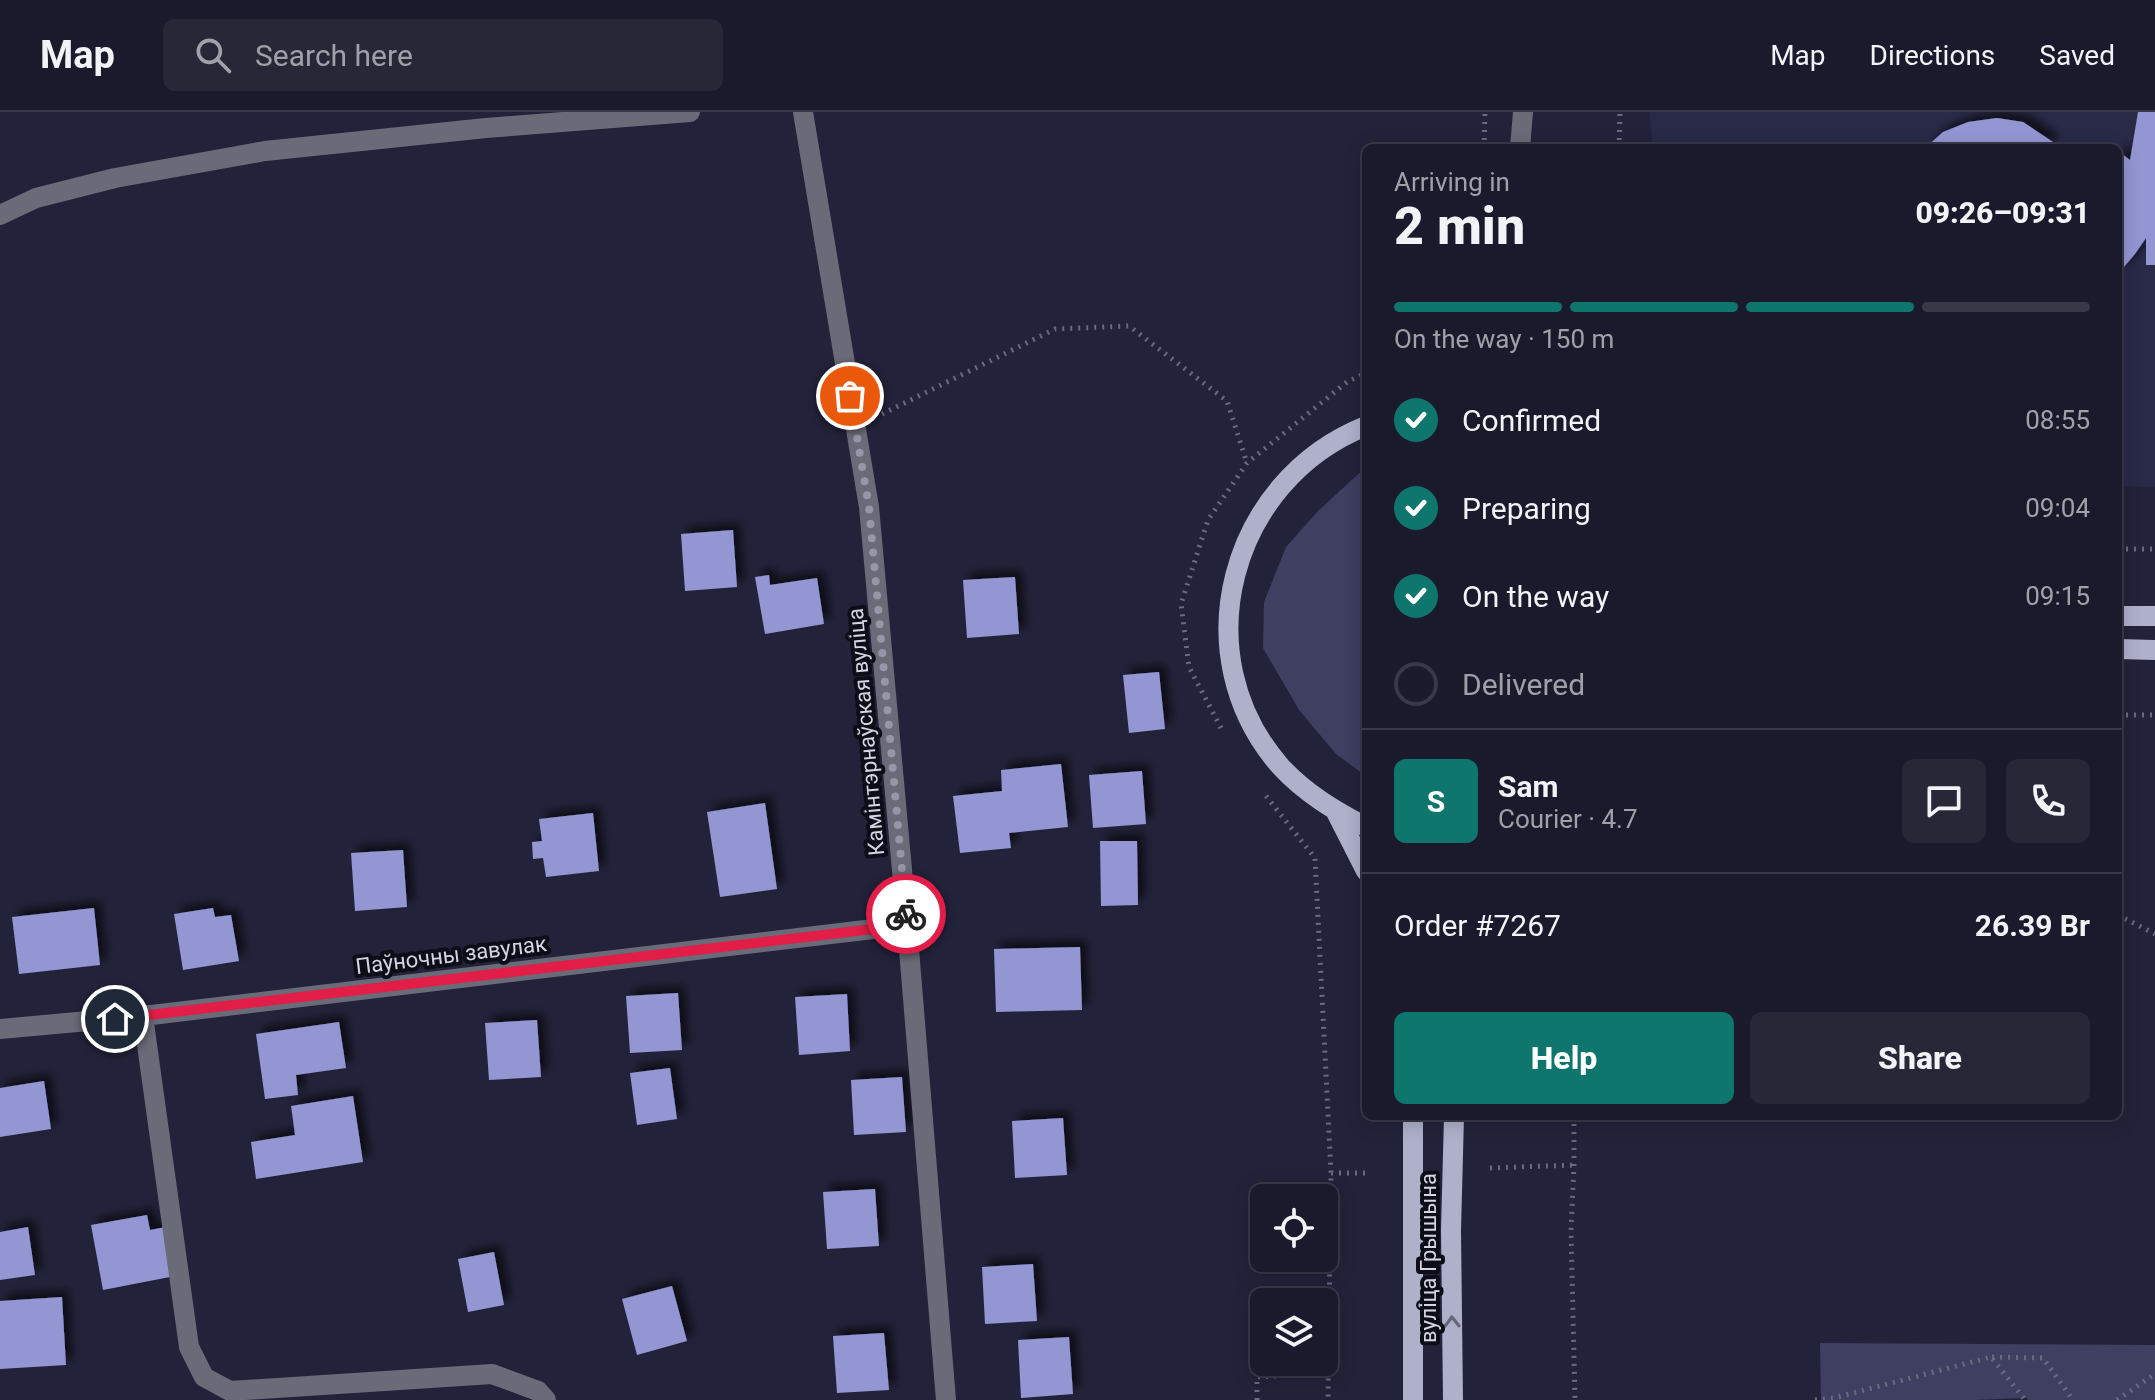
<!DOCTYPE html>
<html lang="en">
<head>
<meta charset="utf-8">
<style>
  :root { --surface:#1a1a2c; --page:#272738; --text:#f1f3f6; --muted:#9fa1a9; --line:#383848; --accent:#0f766e }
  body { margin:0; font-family:Roboto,sans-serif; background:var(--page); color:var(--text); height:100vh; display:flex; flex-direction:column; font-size:30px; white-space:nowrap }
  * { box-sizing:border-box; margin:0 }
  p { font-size:26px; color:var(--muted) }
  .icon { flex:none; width:44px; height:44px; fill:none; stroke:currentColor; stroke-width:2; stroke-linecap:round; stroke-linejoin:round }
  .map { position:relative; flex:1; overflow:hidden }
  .panel { position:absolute; left:1362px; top:32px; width:760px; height:976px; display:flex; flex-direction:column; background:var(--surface); border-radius:12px; box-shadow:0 4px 20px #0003,0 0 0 2px var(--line) }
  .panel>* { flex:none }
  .fabs { position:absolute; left:1250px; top:1072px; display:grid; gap:16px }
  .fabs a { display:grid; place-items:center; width:88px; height:88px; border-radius:12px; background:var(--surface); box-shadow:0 4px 20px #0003,0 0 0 2px var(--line); font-size:40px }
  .pin { position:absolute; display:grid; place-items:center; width:68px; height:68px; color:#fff; margin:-34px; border:4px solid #fff; border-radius:50%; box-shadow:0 2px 8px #0007 }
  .courier { position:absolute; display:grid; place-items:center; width:80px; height:80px; margin:-40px; border:6px solid #e11d48; border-radius:50%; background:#fff; color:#222; box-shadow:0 2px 10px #0007 }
  .headline em { font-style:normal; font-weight:800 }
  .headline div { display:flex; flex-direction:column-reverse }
  .headline { display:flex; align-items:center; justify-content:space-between; height:136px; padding:0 32px }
  h1 { font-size:52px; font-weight:800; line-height:60px }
  .bar { display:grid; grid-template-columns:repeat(4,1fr); gap:12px 8px; align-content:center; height:96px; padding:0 32px }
  .bar i { height:10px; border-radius:6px; background:var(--line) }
  .bar .on { background:var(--accent) }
  .bar p { grid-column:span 4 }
  .line { display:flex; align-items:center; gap:20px; padding:0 32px; border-top:2px solid var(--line) }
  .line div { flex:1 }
  .round { display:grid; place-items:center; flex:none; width:84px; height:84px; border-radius:12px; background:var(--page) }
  ol { padding:0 32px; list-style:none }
  li { display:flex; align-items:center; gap:24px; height:88px }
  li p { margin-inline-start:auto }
  li .icon { padding:8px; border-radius:50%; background:var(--accent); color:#fff; stroke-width:4 }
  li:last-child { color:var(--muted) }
  li i { width:44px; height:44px; border:4px solid var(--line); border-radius:50% }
  .primary-button { display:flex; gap:16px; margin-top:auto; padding:16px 32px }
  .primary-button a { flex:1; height:92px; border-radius:12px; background:var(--accent); color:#fff; font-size:32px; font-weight:800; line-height:92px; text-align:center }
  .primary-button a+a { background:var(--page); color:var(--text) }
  header { display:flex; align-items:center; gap:48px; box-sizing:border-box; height:112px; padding:0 40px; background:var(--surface); border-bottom:2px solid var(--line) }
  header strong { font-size:38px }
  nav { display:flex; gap:44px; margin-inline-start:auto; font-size:28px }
  .search { width:560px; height:72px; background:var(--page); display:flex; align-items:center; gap:20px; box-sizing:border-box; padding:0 28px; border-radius:12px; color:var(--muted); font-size:30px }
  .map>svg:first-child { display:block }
  .built { fill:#292a48 }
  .green { fill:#3e3f61 }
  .building { fill:#9396d2; filter:url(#shadow) }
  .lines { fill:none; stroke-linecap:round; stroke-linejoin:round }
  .path { stroke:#696a7e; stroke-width:5; stroke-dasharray:2 6; stroke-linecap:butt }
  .minor { stroke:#6a6b78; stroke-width:20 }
  .major { stroke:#afb1cb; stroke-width:20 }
  .oneway { stroke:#66677a }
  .done { stroke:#9596a8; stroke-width:8; stroke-dasharray:0 14.4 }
  .route { stroke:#e11d48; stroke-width:10 }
  .labels { text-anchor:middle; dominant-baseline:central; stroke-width:8; stroke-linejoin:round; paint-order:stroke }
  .street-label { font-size:22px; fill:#d3d4e4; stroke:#0d0d18 }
</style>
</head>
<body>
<header>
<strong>Map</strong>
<div class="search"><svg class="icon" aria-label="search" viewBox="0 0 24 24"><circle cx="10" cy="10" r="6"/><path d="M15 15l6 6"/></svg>Search here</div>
<nav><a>Map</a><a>Directions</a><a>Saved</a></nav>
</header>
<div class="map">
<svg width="2155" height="1288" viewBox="0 0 2155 1288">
  <defs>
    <filter id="shadow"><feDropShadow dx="7" dy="-7" stdDeviation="4" flood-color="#0009"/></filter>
  </defs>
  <rect width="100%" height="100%" fill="#22223a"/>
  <path class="built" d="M1649 0H2155V375L2118 374V36H1653Z"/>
  <path class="green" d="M1366 355V664L1336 642 1299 598 1263 536 1264 490 1286 435 1318 399Z
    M1820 1231 2155 1233V1288H2028L2027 1286 1975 1288H1821Z"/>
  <path class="building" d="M2138 0H2155V153H2146V126L2135 142 2118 162V39L2130 48Z
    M1997 6 2023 10 2053 30 2048 36H1925L1943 20 1968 10Z
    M733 418 737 475 685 479 681 422Z
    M769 463 770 473 817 466 824 512 765 522 755 465Z
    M1015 465 1019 522 967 526 963 468Z
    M1159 560 1165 617 1129 621 1123 563Z
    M1061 652 1068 715 1009 721 1011 736 960 741 953 684 1002 679 1001 658Z
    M1142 659 1146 712 1093 716 1089 663Z
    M765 691 777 777 720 785 707 700Z
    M593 701 599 759 546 765 543 746 533 747 532 730 542 729 539 707Z
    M1100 729H1137L1138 793 1101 794Z
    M403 738 407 795 355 799 351 741Z
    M94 796 100 853 19 862 12 805Z
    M213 796 215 805 231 803 239 849 183 858 174 802Z
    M1080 835 1082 898 996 900 994 837Z
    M678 881 682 938 630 941 626 884Z
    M847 882 850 939 799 943 795 885Z
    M537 908 541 965 489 968 485 911Z
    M339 910 346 956 296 963 298 983 265 987 256 922Z
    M670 956 677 1007 637 1013 630 961Z
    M902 965 906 1020 854 1023 851 968Z
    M44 969 51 1017 0 1025V976Z
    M353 984 363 1050 256 1067 251 1030 295 1023 291 994Z
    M1063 1006 1067 1063 1015 1066 1012 1009Z
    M875 1077 879 1134 827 1137 823 1080Z
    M147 1103 150 1118 166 1115 175 1164 103 1178 91 1113Z
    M28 1115 35 1163 0 1168V1120Z
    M494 1140 504 1193 468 1200 458 1147Z
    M1033 1152 1037 1209 985 1212 982 1155Z
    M672 1174 687 1229 637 1243 622 1187Z
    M62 1185 66 1253 0 1257V1189Z
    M884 1221 889 1278 837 1281 833 1224Z
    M1069 1225 1073 1282 1021 1286 1018 1228Z"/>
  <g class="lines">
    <path class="path" d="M1484 36 1485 0
      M1619 36 1620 0
      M882 302 1055 217 1129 214 1227 289 1247 351
      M2118 437H2155
      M2118 603H2155
      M1221 616 1189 555 1181 492 1208 408 1247 351 1347 270 1366 261
      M1266 684 1315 746 1331 1061 1328 1288
      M2118 803 2155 822
      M1574 1004V1053L1571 1118 1575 1288
      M1490 1056 1574 1053
      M1331 1061H1370
      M1992 1245 2043 1246 2073 1288
      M1257 1288V1265L1329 1261
      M1815 1288 1834 1286 1991 1245 2025 1288
      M2117 1288 2155 1262"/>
    <path class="minor" d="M803 0 869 395 907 813 946 1288
      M1520 36 1523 0
      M0 103 36 86 115 66 265 39 486 16 690 0
      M143 904 189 1235 204 1265 230 1279 492 1262 538 1279 546 1288
      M0 917 143 904 907 813"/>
    <path class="major" d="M1366 314C1230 368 1182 543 1281 655 1305 681 1335 699 1366 715
      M2118 504H2155
      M2118 537 2155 538
      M1336 700 1366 759
      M1413 1288V1004
      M1453 1288 1451 1118 1454 1004"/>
  </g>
  <defs><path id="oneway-chevron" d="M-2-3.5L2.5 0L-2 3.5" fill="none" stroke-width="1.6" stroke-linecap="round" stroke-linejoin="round" transform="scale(2)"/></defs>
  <use class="oneway" href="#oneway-chevron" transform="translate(1452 1210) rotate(-91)"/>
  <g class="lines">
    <path class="done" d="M850 284 869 395 906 802"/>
    <path class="route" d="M115 907 907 813 906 802"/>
  </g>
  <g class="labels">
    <g class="street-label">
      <text transform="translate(866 620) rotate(-95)">Камінтэрнаўская вуліца</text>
      <text transform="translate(451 843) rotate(-7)">Паўночны завулак</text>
      <text transform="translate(1428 1146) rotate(-90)">вуліца Грышына</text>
    </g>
  </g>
</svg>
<div class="fabs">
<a><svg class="icon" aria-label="locate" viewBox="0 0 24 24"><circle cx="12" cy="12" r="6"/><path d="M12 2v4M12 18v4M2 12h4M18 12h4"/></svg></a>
<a><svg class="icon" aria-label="layers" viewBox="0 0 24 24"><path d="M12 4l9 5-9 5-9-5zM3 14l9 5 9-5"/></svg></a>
</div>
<div class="pin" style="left:850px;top:284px;background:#ea580c"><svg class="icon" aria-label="bag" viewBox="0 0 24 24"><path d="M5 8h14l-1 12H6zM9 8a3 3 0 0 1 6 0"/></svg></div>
<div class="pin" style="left:115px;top:907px;background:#1f2937"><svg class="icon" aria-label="home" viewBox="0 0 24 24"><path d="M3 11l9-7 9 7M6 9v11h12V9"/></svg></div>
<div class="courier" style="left:906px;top:802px"><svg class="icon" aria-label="bike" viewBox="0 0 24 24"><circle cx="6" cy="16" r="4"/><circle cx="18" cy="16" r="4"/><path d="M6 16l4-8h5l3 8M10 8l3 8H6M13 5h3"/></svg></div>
<section class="panel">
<div class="headline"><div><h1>2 min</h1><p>Arriving in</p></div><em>09:26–09:31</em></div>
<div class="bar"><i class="on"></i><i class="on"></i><i class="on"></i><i></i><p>On the way · 150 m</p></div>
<ol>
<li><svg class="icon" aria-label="check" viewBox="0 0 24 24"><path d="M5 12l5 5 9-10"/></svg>Confirmed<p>08:55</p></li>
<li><svg class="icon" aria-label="check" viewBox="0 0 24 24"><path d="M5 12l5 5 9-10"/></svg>Preparing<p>09:04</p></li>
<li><svg class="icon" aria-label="check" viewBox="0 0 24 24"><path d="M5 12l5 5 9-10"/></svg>On the way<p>09:15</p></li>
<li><i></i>Delivered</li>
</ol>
<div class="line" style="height:144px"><b class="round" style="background:var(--accent);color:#fff">S</b><div><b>Sam</b><p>Courier · 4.7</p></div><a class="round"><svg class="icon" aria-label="chat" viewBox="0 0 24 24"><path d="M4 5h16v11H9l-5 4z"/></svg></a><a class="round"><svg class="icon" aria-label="phone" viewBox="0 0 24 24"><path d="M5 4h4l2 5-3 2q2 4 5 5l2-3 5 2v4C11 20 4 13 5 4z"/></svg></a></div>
<div class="line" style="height:104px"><div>Order #7267</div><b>26.39 Br</b></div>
<div class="primary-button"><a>Help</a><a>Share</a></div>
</section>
</div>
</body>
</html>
